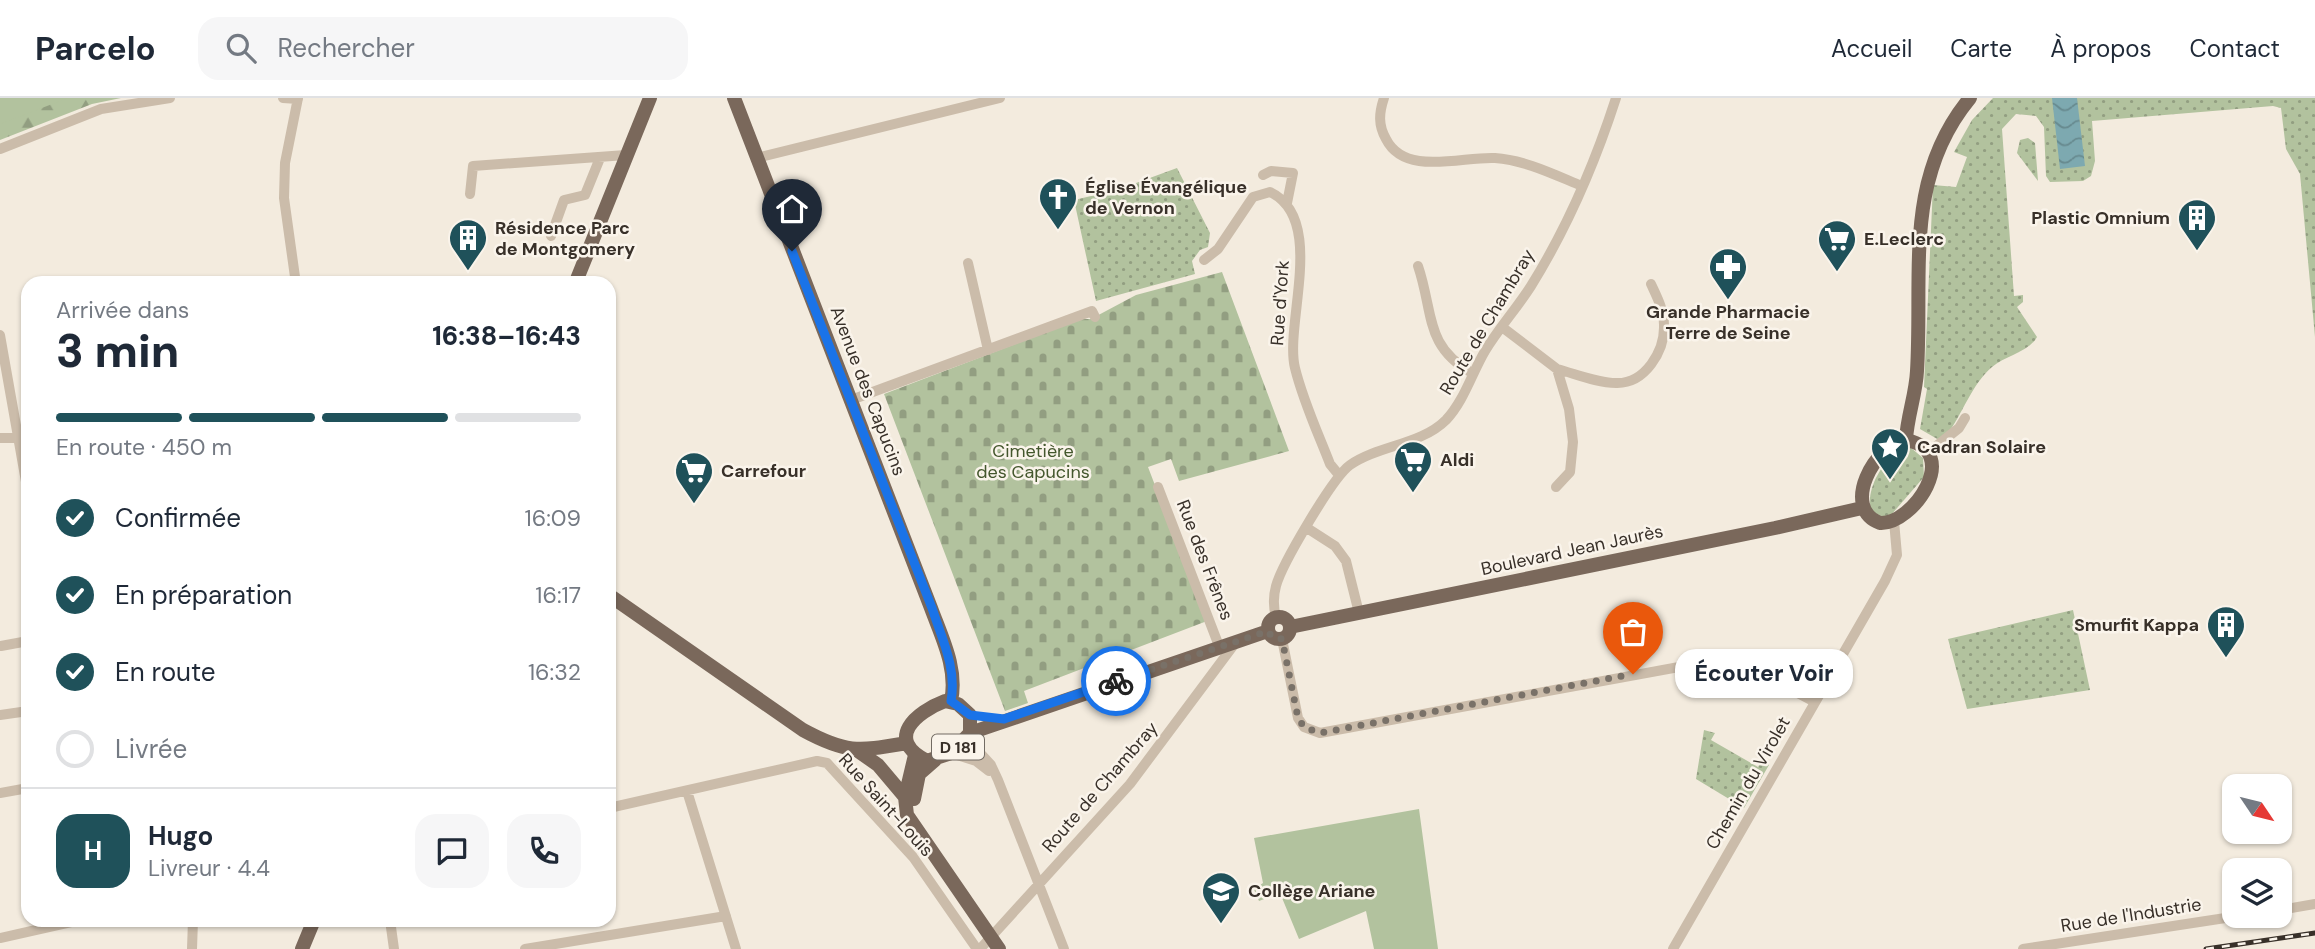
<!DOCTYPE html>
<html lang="fr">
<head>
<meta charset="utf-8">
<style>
  :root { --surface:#fff; --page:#f6f6f7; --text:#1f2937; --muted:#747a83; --line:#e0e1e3; --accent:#1f515a }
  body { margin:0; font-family:"DM Sans",sans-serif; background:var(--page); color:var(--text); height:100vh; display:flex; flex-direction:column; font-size:26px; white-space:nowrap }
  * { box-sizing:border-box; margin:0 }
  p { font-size:23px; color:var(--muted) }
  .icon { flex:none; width:38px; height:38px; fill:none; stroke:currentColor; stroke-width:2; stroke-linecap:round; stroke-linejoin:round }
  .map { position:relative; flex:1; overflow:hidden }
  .details { position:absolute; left:21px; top:178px; width:595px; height:651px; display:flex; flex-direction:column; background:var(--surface); border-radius:21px; box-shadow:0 2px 5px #0004 }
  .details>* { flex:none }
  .needle { width:46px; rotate:125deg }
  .buttons { position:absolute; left:2222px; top:676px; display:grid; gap:14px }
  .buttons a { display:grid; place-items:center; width:70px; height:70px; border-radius:14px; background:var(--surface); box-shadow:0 2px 5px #0004; font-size:35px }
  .pin { position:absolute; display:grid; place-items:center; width:60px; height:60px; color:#fff; margin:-72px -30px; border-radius:50% 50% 50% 0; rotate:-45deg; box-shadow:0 0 7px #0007 }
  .pin .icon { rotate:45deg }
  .courier { position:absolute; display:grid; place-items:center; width:70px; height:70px; margin:-35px; border:5px solid #1a73e8; border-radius:50%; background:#fff; color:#222; box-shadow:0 2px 9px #0007 }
  .bubble { position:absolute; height:49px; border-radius:21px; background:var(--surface); box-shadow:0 2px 5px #0004; font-size:23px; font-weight:800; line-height:49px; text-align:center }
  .summary em { font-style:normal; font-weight:800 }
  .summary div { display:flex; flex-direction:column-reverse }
  .summary { display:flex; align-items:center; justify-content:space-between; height:119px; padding:0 35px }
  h1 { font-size:46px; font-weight:800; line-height:52px }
  .bar { display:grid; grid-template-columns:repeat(4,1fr); gap:10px 7px; align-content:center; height:84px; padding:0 35px }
  .bar i { height:9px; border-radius:5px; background:var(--line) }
  .bar .active { background:var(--accent) }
  .bar p { grid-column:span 4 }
  .line { display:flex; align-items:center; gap:18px; padding:0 35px; border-top:2px solid var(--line) }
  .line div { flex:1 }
  .round { display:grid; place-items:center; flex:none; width:74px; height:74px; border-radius:21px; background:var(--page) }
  ol { padding:0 35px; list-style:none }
  li { display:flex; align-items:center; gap:21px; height:77px }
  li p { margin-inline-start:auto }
  li .icon { padding:7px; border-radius:50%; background:var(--accent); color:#fff; stroke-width:4 }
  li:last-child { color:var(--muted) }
  li i { width:38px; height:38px; border:4px solid var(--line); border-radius:50% }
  header { display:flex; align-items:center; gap:42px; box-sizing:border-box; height:98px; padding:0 35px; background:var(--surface); border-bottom:2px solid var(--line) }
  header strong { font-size:33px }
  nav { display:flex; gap:38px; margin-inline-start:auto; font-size:24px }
  .search { width:490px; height:63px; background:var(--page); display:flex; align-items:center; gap:18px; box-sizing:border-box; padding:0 24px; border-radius:21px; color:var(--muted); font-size:26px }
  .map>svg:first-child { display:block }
  .grass { fill:url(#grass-dots) }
  .forest { fill:url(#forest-firs) }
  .cemetery { fill:url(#cemetery-stones) }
  .green { fill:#b2c29e }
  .water { fill:url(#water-waves) }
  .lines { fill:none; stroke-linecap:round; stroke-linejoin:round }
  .minor { stroke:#cbbcaa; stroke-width:10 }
  .major { stroke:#7a685b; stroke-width:14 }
  .rail-casing { stroke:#383029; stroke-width:5 }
  .rail { stroke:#faf4eb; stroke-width:2.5; stroke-dasharray:8; stroke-linecap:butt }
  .done { stroke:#797168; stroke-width:7; stroke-dasharray:0 12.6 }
  .route { stroke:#1a73e8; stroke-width:9 }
  .labels { text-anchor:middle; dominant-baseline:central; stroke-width:5; stroke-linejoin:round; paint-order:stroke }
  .shield { fill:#faf4eb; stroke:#726b63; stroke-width:2 }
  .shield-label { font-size:16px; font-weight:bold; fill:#383029 }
  .poi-label { font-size:18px; font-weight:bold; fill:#383029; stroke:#faf4eb; text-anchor:start }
  .street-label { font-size:18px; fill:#383029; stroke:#faf4eb }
  .park-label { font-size:18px; fill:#44572d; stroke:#faf4eb }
</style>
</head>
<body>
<header>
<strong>Parcelo</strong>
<div class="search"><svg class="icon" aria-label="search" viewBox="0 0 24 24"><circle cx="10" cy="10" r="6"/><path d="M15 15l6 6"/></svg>Rechercher</div>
<nav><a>Accueil</a><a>Carte</a><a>À propos</a><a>Contact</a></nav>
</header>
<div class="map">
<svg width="2315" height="851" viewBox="0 0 2315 851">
  <defs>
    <pattern id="grass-dots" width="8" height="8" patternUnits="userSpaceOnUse" patternTransform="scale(1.75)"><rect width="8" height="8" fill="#b2c29e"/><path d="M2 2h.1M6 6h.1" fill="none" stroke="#929e81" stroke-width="1.8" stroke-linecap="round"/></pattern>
    <pattern id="forest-firs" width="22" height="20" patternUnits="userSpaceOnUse" patternTransform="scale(1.75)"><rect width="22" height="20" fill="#b2c29e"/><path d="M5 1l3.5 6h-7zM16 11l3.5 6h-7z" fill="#929e81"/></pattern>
    <pattern id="cemetery-stones" width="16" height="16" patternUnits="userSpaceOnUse" patternTransform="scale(1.75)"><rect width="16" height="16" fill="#b2c29e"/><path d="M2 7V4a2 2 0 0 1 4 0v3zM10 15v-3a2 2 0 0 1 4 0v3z" fill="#929e81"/></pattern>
    <pattern id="water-waves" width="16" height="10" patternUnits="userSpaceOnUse" patternTransform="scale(1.75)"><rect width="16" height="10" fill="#7da9b0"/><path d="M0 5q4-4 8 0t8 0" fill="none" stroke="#678a8f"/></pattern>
  </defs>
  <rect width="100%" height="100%" fill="#f3ebde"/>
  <path class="grass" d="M1993 0H2315V239L2300 76 2286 51 2281 10 2273 8 2092 23 2095 63 2091 78 2083 83 2050 84 2046 78 2044 29 2036 18 2016 16 2002 31 2014 198 2023 197V204L2017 209 2037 239C2029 254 2005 258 1992 269 1971 287 1963 316 1946 338L1939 342 1920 331 1927 291 1924 289 1933 87 1956 89 1967 59 1954 54 1972 22Z
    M2028 40 2035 45 2038 83 2017 55 2020 42Z
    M1177 70 1210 135 1208 149 1200 152 1192 163 1195 176 1096 203 1074 102 1117 92Z
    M1910 349 1923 360 1924 379 1891 417 1883 419 1871 413C1866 391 1880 370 1895 353Z
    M2073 512 2090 592 1967 611 1948 541Z
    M1704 632 1715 635 1711 642 1758 669 1763 661 1769 667 1744 710 1696 681Z"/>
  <path class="forest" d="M0 0H121L92 6 0 42Z"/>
  <path class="cemetery" d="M1222 174 1289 353 1179 383 1171 361 1148 369 1207 523 1024 593 1028 605 1005 613 884 296 1081 221H1091L1136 197Z"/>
  <path class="green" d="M0 0H68L0 26Z
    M1419 711 1438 851H1374L1366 813 1299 841 1280 795 1259 803 1254 791 1263 785 1254 740Z"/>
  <path class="water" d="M2052 0H2077L2085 68 2060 71Z"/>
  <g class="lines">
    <path class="minor" d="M283 0 298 1
      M1384 0C1379 15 1378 27 1386 41 1405 79 1463 58 1495 60 1525 62 1555 77 1582 88
      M0 51 101 11 170 0
      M756 60 1000 0
      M1263 77 1271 73 1293 75 1287 105
      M470 96 473 68 626 57
      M551 138 564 102 585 97 600 60
      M1204 162 1218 151 1253 99 1270 94C1327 121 1284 226 1295 270 1303 303 1318 335 1330 366L1339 377
      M968 165 988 252
      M1418 168C1434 215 1424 248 1472 275
      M296 186 284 100 285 65 298 0
      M1502 229 1557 271 1569 311 1573 344 1570 374 1556 389
      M0 237 28 395
      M1557 271C1576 276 1597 285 1616 285 1645 286 1665 253 1664 227 1664 212 1657 199 1651 186
      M851 302 1092 213 1095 219
      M0 340H28
      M1929 354 1959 330 1965 320
      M1158 389 1219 548
      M1307 430 1335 448 1346 463 1359 515
      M1276 519C1273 508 1273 499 1276 488 1282 466 1333 379 1350 367 1379 347 1421 347 1446 322 1464 303 1472 275 1485 253 1499 230 1517 210 1531 188 1567 130 1595 65 1616 0
      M1282 541 1298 620 1304 629 1320 635 1717 562 1741 565 1815 604
      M1 548 28 543
      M0 617 28 613
      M967 641 991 667 998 682 1064 851
      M951 655 976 663 989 673
      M687 693 736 851
      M0 695 28 690
      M609 710 817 663 827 665 913 759 977 851
      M2280 812 2315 806
      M390 822 394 851
      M0 840 80 822
      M192 851 193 822
      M525 851 726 818
      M980 851 1130 686 1236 544
      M1673 851 1885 483 1897 457 1894 423
      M2023 851 2245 817"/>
    <path class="major" d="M734 0 931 510C942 540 958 571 951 603
      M575 186 650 0
      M1906 342C1907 319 1916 296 1917 273 1923 175 1903 81 1970 0
      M1906 342C1963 353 1913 427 1880 425 1840 410 1875 346 1906 342Z
      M609 497 803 632C847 656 859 653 907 645
      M1268 530a11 11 0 1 1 22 0a11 11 0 1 1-22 0Z
      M1290 529 1775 430 1862 410
      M945 603 958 606 970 617V635L951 655 927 663C884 641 916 614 945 603Z
      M970 635 1268 533
      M858 653 878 667 905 699
      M915 657 905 699 907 717 999 851
      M914 701 919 676 935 662
      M302 851 314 822"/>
    <defs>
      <path id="rail" d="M2206 851 2315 835"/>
    </defs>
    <use href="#rail" class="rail-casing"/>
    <use href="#rail" class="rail"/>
  </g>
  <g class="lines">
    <path class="done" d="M1116 583 1268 533 1272 539 1282 541 1298 620 1304 629 1320 635 1633 576"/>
    <path class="route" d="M792 153 932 510C942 541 957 570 951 603L970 617 1004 621 1116 583"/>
  </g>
  <defs>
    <symbol id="church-pin" viewBox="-11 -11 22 30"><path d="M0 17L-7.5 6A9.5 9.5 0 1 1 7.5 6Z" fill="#1f515a" stroke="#faf4eb"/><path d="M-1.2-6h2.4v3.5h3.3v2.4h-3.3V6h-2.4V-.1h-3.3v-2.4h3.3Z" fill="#fff"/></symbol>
    <symbol id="building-pin" viewBox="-11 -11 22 30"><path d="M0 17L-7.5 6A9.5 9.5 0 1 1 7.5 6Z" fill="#1f515a" stroke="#faf4eb"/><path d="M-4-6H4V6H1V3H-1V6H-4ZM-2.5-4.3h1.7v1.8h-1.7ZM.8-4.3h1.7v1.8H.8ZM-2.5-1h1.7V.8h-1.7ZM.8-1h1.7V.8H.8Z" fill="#fff"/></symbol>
    <symbol id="supermarket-pin" viewBox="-11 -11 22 30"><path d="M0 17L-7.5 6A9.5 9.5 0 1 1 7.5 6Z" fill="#1f515a" stroke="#faf4eb"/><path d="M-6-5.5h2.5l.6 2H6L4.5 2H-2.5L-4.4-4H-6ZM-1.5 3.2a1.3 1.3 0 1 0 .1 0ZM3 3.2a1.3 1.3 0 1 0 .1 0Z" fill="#fff"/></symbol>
    <symbol id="pharmacy-pin" viewBox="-11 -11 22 30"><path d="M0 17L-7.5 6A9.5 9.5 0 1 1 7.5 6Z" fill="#1f515a" stroke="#faf4eb"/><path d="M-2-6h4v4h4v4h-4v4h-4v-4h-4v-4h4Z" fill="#fff"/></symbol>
    <symbol id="sight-pin" viewBox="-11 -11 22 30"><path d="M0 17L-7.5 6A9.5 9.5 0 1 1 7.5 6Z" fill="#1f515a" stroke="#faf4eb"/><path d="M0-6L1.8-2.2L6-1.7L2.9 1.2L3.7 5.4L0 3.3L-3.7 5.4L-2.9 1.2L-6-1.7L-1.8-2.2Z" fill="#fff"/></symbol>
    <symbol id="school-pin" viewBox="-11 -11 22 30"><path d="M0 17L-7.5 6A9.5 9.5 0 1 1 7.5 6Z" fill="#1f515a" stroke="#faf4eb"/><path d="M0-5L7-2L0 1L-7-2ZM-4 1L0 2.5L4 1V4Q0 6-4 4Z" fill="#fff"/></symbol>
  </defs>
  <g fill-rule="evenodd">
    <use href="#church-pin" x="1036" y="77" width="44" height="60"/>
    <use href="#building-pin" x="2175" y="98" width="44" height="60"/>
    <use href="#building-pin" x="446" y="118" width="44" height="60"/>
    <use href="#supermarket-pin" x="1815" y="119" width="44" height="60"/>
    <use href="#pharmacy-pin" x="1706" y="147" width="44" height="60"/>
    <use href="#sight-pin" x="1868" y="327" width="44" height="60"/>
    <use href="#supermarket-pin" x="1391" y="340" width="44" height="60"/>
    <use href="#supermarket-pin" x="672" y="351" width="44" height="60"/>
    <use href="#building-pin" x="2204" y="505" width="44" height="60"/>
    <use href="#school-pin" x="1199" y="771" width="44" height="60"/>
  </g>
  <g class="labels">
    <rect class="shield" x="932" y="636.5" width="52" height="25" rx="5"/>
    <g class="shield-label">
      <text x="958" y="649">D 181</text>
    </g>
    <g class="poi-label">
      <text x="1085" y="89">Église Évangélique<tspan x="1085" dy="21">de Vernon</tspan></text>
      <text x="2170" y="120" text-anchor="end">Plastic Omnium</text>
      <text x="495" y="130">Résidence Parc<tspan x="495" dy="21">de Montgomery</tspan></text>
      <text x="1864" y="141">E.Leclerc</text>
      <text x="1728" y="214" text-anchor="middle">Grande Pharmacie<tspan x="1728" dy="21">Terre de Seine</tspan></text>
      <text x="1917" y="349">Cadran Solaire</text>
      <text x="1440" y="362">Aldi</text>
      <text x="721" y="373">Carrefour</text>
      <text x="2199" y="527" text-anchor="end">Smurfit Kappa</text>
      <text x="1248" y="793">Collège Ariane</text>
    </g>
    <g class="street-label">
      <text transform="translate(1280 205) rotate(-86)">Rue d'York</text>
      <text transform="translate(1487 224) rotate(-59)">Route de Chambray</text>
      <text transform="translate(868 293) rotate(69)">Avenue des Capucins</text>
      <text transform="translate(1572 452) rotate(-12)">Boulevard Jean Jaurès</text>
      <text transform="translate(1205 462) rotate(69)">Rue des Frênes</text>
      <text transform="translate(1748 685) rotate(-60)">Chemin du Virolet</text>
      <text transform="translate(1100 689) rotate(-49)">Route de Chambray</text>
      <text transform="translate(886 707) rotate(48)">Rue Saint-Louis</text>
      <text transform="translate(2131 817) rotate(-9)">Rue de l'Industrie</text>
    </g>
    <g class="park-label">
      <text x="1033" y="353">Cimetière<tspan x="1033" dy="21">des Capucins</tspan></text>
    </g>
  </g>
</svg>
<div class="buttons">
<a><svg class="needle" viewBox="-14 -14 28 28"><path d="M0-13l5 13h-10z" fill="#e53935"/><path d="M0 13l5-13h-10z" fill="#747a83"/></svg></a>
<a><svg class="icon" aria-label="layers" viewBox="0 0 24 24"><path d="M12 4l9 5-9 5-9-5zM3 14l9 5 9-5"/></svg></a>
</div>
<div class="pin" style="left:1633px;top:576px;background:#ea580c"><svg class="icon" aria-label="bag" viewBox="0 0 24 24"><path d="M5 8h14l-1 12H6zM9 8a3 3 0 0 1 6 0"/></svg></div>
<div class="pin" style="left:792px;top:153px;background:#1f2937"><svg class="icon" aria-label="home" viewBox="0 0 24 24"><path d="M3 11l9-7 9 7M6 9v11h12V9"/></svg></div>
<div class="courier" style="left:1116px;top:583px"><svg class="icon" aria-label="bike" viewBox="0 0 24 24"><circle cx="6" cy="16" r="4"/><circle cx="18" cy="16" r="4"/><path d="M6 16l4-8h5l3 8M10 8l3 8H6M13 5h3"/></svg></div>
<div class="bubble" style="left:1675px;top:551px;width:178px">Écouter Voir</div>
<section class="details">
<div class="summary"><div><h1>3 min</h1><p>Arrivée dans</p></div><em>16:38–16:43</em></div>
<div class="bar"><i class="active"></i><i class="active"></i><i class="active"></i><i></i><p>En route · 450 m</p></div>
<ol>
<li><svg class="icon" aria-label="check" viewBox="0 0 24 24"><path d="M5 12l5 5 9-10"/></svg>Confirmée<p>16:09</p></li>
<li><svg class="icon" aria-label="check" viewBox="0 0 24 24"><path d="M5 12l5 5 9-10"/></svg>En préparation<p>16:17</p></li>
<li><svg class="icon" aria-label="check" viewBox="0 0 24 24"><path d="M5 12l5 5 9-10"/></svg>En route<p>16:32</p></li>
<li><i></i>Livrée</li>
</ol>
<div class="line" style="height:126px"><b class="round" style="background:var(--accent);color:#fff">H</b><div><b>Hugo</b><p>Livreur · 4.4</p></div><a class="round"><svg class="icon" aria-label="chat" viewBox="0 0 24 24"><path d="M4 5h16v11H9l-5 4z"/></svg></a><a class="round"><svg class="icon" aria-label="phone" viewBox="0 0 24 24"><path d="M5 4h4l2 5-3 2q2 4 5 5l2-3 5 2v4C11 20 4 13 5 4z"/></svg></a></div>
</section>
</div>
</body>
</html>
